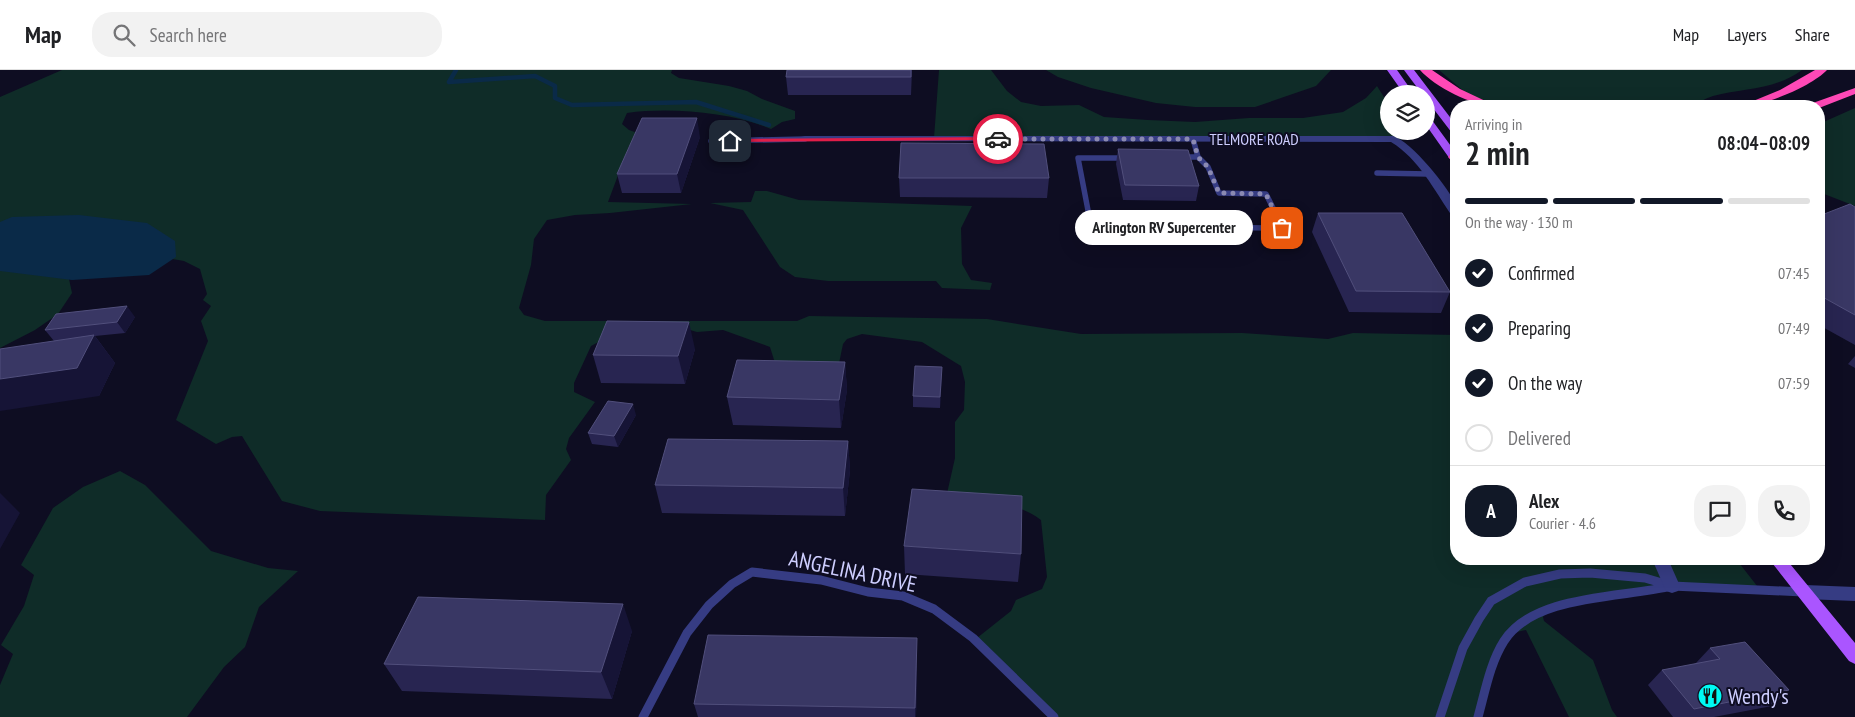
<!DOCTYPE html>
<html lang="en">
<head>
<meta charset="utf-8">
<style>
  :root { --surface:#fff; --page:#f2f2f2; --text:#202124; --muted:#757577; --line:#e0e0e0; --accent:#111827 }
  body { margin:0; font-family:"PT Sans Narrow",sans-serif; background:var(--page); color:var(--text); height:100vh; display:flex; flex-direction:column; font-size:19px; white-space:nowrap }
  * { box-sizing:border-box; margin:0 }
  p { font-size:16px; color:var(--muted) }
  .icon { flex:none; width:28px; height:28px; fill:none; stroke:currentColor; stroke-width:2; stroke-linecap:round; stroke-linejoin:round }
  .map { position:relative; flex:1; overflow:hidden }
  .side { position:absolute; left:1450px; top:30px; width:375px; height:465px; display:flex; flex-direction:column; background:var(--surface); border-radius:20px; box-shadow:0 5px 20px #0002 }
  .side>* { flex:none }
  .tools { position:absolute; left:1380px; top:15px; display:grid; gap:10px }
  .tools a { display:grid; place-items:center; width:55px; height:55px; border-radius:50%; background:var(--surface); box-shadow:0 5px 20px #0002; font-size:25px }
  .pin { position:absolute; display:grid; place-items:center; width:42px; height:42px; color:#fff; margin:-21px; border-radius:10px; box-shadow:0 2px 8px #0006 }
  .courier { position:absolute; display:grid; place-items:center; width:50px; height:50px; margin:-25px; border:4px solid #e11d48; border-radius:50%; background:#fff; color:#222; box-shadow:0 1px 6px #0007 }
  .bubble { position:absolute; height:35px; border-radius:18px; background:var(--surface); box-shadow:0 5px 20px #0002; font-size:16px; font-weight:800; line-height:35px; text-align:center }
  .head em { font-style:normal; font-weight:800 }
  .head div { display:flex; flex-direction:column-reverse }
  .head { display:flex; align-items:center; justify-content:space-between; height:85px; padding:0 15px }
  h1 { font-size:32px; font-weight:800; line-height:38px }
  .bar { display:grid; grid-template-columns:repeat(4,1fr); gap:8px 5px; align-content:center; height:60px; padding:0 15px }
  .bar i { height:6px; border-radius:4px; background:var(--line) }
  .bar .current { background:var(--accent) }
  .bar p { grid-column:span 4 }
  .line { display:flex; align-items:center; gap:12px; padding:0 15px; border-top:1px solid var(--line) }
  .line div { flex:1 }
  .round { display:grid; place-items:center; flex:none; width:52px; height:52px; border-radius:20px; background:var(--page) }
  ol { padding:0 15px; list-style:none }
  li { display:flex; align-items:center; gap:15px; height:55px }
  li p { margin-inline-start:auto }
  li .icon { padding:5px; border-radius:50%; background:var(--accent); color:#fff; stroke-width:4 }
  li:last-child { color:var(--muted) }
  li i { width:28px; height:28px; border:2px solid var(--line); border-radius:50% }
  header { display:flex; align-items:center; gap:30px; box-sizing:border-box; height:70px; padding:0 25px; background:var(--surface); border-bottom:1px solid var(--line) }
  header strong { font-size:24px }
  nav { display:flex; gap:28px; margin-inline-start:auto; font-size:18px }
  .search { width:350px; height:45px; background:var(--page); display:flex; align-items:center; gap:12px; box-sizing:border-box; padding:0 18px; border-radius:20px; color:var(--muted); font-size:19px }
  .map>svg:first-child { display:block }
  .green { fill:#0f2c28 }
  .water { fill:#0a2a48 }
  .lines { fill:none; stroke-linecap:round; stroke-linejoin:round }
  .stream { stroke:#0a2a48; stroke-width:4.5 }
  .service-far1 { stroke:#363c83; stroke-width:5.5 }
  .service { stroke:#363c83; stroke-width:9 }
  .minor { fill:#363c83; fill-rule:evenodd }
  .primary { fill:#a5f; fill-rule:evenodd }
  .motorway { fill:#ff49b7; fill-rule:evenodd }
  .wall { fill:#282551 }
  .shaded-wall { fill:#161436 }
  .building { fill:#393764; stroke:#514f7c }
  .route { fill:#e11d48 }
  .done { stroke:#8b8ab2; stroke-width:5; stroke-dasharray:0 9 }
  .labels { text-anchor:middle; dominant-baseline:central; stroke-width:4; stroke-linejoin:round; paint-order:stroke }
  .far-street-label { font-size:16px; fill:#ceceff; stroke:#0e0d22 }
  .near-street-label { font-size:22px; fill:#ceceff; stroke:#0e0d22 }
  .near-poi-label { font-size:22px; fill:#ceceff; stroke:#0e0d22; text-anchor:start }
</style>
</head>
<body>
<header>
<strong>Map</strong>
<div class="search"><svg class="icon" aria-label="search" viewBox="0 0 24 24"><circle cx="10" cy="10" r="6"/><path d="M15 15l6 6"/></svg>Search here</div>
<nav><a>Map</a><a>Layers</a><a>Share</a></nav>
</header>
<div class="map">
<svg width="1855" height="647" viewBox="0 0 1855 647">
  <rect width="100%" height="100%" fill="#0e0d22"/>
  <path class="green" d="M62 0H672L671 3 679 8 729 16 747 21 762 29 795 41V49L782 52 771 59C731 42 670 37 627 43L622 54 629 60 643 65 644 74 629 76 608 132 692 134 610 143 575 145 547 150 534 169 531 195 519 238 524 245 545 251H797L809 246 987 249 1081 264 1242 263 1328 269 1353 263 1456 265V489H1736L1761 521 1669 517 1574 533 1545 544 1543 547 1544 551 1593 590 1612 640 1617 647H1569L1526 560C1522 561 1518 561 1515 563 1498 578 1488 626 1481 647H1053L977 568 1011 541 1016 530 1042 519 1047 507 1041 450C1016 430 977 432 946 428L955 388V352L964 340 965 312 961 296 922 272 862 264 847 269 843 274 837 303 775 293 770 277 723 260 697 262 683 258 606 268 591 276 574 313V322L595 332 569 368 566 379 571 390 546 425 545 450 320 441 282 431 242 366 232 367 216 374 176 350 208 271 201 251 211 236 203 230 207 224 200 199 184 191 0 159V27Z
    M939 0H991L1007 21 1021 32 1041 36 1079 35 1104 47 1148 50 1195 52 1249 48H1303L1343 42 1366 28 1377 16 1389 35V61H1405L1406 64 1399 72 934 68Z
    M1046 0H1331L1316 16 1255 37H1195L1156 33 1091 18 1058 7Z
    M1439 0H1802C1775 20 1744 18 1713 26 1706 28 1698 33 1691 36H1498L1467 24Z
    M1855 38V136L1819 122V54Z
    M755 121H767L799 130 972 136 961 158 962 194 971 210 992 213 990 220 942 218 936 211H828L795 207 780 197 743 140 710 133 751 132Z
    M0 192 69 209 72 223 58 244 35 260 0 278Z
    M120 401 145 415 211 481 268 498 298 501 259 537 245 577 224 597 187 647H0V615L13 584 1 575 24 536 34 505 21 495 53 438 83 417Z"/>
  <path class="water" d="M79 145 147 153 175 171 176 187 149 205 72 210 0 201V152L12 147Z"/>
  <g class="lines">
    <path class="stream" d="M456 0 449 12 535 6 555 16V28L572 35 696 32 769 55"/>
    <path class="service-far1" d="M711 71 805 69
      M1180 87H1198L1193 69
      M1126 88H1078L1091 156 1283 158 1266 124 1219 123 1208 97 1198 87
      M1377 103 1428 104"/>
    <path class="service" d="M643 647 687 563 709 535 732 514 752 502 821 510 868 522 903 526 934 539 973 568 1054 647
      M1440 647 1463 578 1479 549 1491 531 1525 512 1560 504 1590 503 1645 508 1672 516 1803 522
      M1478 647C1485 622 1490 593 1504 571 1534 524 1623 528 1672 516"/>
    <path class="minor" d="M805 66H1393C1411 71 1449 118 1456 135 1457 139 1456 144 1456 147L1452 146C1434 120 1419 89 1391 72L801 71V67Z
      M1652 489H1668L1680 516 1678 521 1672 523 1666 521Z
      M1805 515 1855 517V531L1805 529 1799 527 1797 522 1799 517Z"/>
    <path class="primary" d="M1387 0H1397L1414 24H1404Z
      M1404 0H1414L1456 55V64L1452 63 1426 29V24H1422Z
      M1426 45 1429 46 1456 83V93L1452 92 1426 55Z
      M1769 489H1786L1855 573V594L1849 591Z"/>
    <path class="motorway" d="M1420 0H1432L1460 19 1496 36C1474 37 1435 17 1420 0Z
      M1815 0H1827C1812 16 1763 37 1741 36L1780 20Z
      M1855 18V24L1819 38V36H1809L1810 34Z
      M1456 81V90L1450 89 1448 87 1452 82Z"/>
  </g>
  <path class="wall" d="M912 0 911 25H788L786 7Z
    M700 67 681 123H622L617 104Z
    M1118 79 1199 116 1196 131 1123 130 1116 94Z
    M899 108H1049L1047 128 900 127Z
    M1855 137V275L1819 255V146Z
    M1318 143 1450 222 1441 243 1349 242 1312 162Z
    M135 247 125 263 95 266 115 293 99 326 45 260Z
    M695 279 685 314 601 313 593 285Z
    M1855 286V298L1848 294Z
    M845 292 847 320 841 358 733 355 727 327Z
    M942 297 940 338 913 337V326Z
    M636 345 618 377 592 374 588 363Z
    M848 371 850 400 845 446 662 443 655 415Z
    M904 476 1021 484 1018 512 905 504Z
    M632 561 612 629 402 621 384 594Z
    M1710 578 1789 620 1772 636 1714 647H1673L1648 615 1662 600 1695 594Z
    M917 596 916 647H698L694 634Z"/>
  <path class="shaded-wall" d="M697 48 700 67 681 123 677 104Z
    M127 236 135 247 125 263 117 252Z
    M689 252 695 279 685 314 678 286Z
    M94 265 115 293 99 326 0 341V309Z
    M845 292 847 320 841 358 839 330Z
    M942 297V308L940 338V327Z
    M633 334 636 345 618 377 614 366Z
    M848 371 850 400 845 446 843 418Z
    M0 423 20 443 0 479Z
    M623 534 632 561 612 629 601 602Z
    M917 568V596L916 647H915Z"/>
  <path class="building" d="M787 0H911V7H786Z
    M642 48H697L677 104H617Z
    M901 73 1044 74 1049 108H899Z
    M1118 79 1188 80 1199 116 1125 115Z
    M1850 134 1855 137V245L1819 225V146Z
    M1318 143H1402L1450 222 1356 221Z
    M127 236 117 252 45 260 56 244Z
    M607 251 689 252 678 286 593 285Z
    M94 265 77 298 0 309V279Z
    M737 290 845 292 839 330 727 327Z
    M915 296 942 297 940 327 913 326Z
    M608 331 633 334 614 366 588 363Z
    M668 369 848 371 843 418 655 415Z
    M912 419 1022 426 1021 484 904 476Z
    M418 527 623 534 601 602 384 594Z
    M708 565 917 568 915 638 694 634Z
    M1745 572 1789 620 1694 639 1662 600 1720 589 1710 578Z"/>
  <path class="route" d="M998 67 1000 70 730 72 727 71 730 69Z"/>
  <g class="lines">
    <path class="done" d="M998 69H1193L1198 87 1208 97 1219 123 1266 124 1282 158"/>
  </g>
  <defs>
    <symbol id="restaurant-disc" viewBox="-11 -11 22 22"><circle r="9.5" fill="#00f9f3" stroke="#0e0d22"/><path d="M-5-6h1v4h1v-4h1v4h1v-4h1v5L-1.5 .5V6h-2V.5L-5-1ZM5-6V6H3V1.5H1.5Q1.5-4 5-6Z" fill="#111"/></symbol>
  </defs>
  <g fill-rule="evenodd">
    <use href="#restaurant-disc" x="1696" y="612" width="28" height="28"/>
  </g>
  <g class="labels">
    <g class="far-street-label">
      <text x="1254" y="69">TELMORE ROAD</text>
    </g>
    <g class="near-street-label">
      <text transform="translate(853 501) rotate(12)">ANGELINA DRIVE</text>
    </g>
    <g class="near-poi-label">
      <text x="1728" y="626">Wendy's</text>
    </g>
  </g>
</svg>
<div class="tools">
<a><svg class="icon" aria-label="layers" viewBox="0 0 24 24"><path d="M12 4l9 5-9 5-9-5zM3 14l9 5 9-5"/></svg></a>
</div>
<div class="pin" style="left:1282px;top:158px;background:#ea580c"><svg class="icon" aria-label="bag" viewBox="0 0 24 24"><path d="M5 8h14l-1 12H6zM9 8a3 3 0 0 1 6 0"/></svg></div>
<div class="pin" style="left:730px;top:71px;background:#1f2937"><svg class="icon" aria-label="home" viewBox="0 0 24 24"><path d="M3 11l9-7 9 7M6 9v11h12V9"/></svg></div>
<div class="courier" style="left:998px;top:69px"><svg class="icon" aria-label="car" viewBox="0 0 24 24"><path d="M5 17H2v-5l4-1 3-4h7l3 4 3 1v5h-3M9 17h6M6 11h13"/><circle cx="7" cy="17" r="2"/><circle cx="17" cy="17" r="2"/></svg></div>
<div class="bubble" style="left:1075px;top:140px;width:178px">Arlington RV Supercenter</div>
<section class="side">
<div class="head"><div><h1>2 min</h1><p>Arriving in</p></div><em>08:04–08:09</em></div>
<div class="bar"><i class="current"></i><i class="current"></i><i class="current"></i><i></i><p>On the way · 130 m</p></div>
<ol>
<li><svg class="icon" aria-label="check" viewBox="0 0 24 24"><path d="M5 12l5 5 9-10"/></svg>Confirmed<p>07:45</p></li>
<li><svg class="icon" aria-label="check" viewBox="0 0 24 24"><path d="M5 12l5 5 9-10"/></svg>Preparing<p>07:49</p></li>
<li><svg class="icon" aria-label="check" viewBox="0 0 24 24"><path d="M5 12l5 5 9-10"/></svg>On the way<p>07:59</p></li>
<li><i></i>Delivered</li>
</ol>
<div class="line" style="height:90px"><b class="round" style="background:var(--accent);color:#fff">A</b><div><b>Alex</b><p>Courier · 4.6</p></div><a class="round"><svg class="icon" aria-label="chat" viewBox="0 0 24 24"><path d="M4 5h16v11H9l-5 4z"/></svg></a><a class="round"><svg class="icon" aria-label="phone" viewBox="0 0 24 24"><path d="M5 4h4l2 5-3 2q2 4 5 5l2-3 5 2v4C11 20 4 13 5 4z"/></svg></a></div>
</section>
</div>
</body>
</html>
